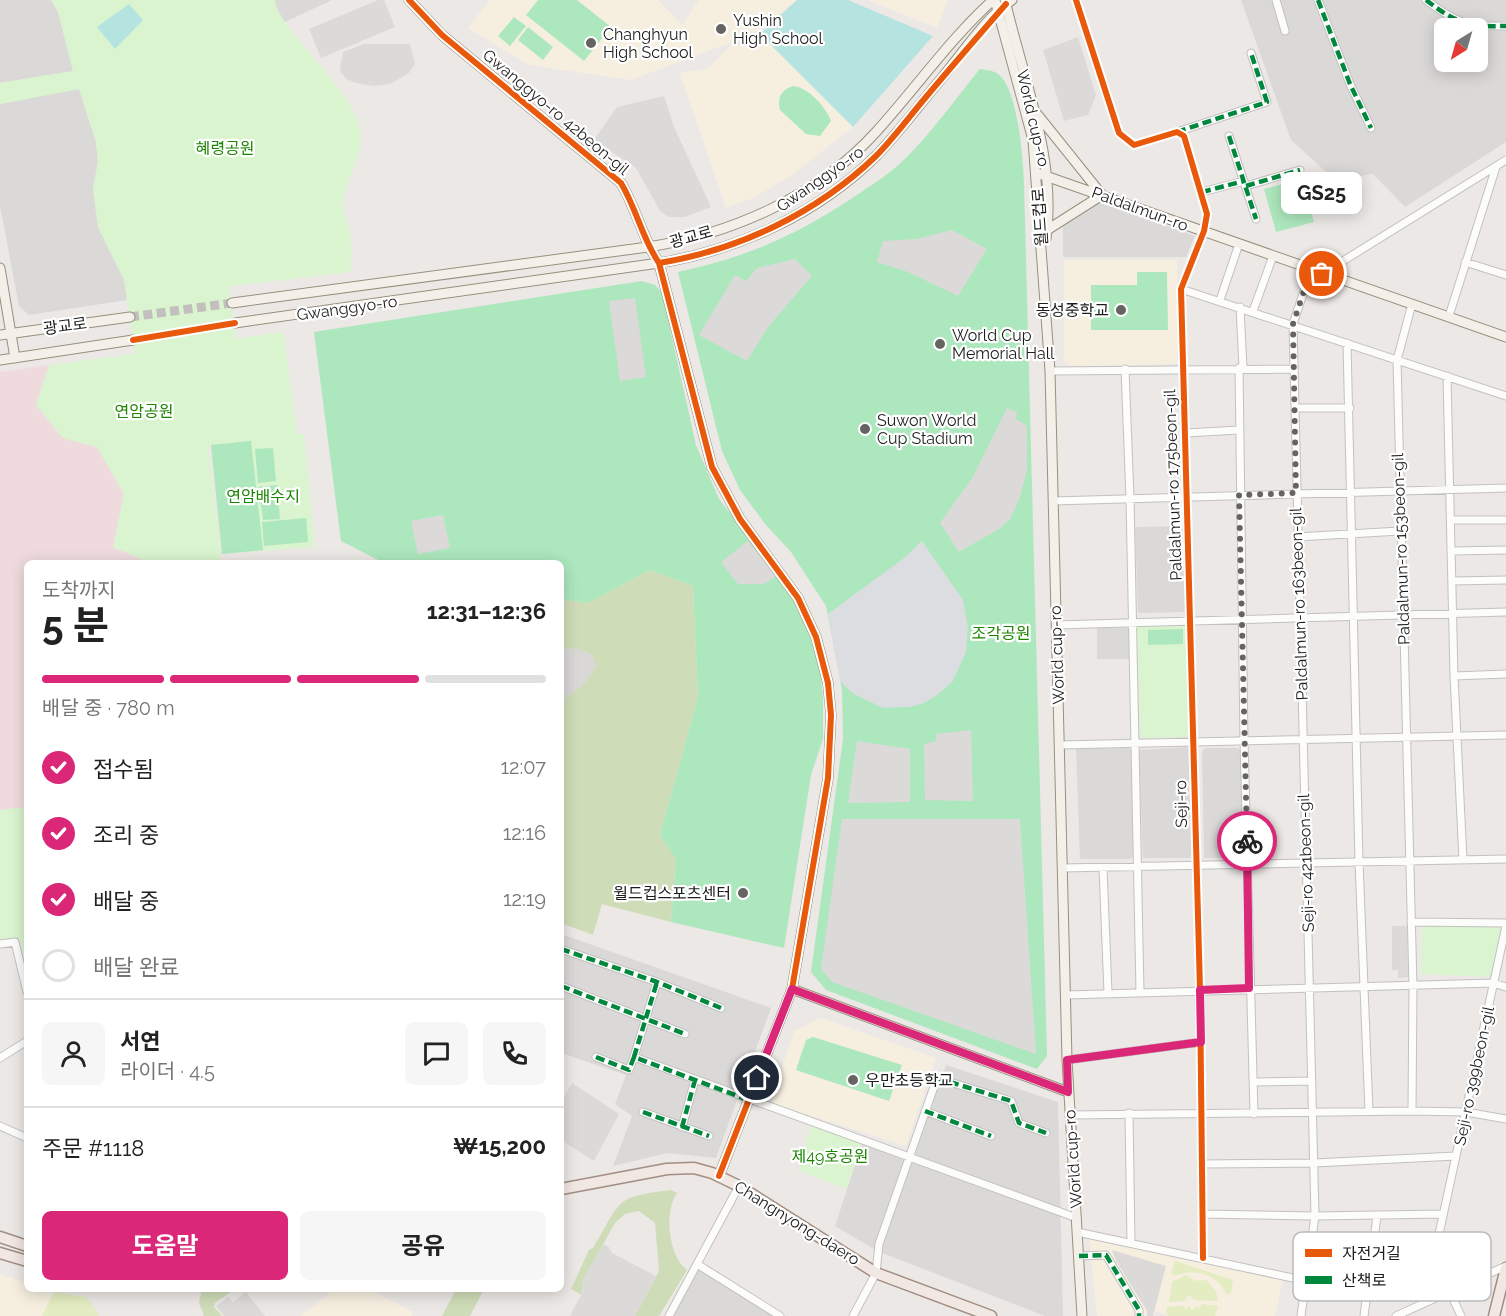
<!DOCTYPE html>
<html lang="ko">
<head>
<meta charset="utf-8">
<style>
  :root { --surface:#fff; --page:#f6f6f6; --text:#222; --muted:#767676; --line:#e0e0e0; --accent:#db2777 }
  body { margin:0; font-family:Raleway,"Noto Sans KR",sans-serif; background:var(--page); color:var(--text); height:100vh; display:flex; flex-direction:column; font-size:22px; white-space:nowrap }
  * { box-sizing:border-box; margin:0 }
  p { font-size:20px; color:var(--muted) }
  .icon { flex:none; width:33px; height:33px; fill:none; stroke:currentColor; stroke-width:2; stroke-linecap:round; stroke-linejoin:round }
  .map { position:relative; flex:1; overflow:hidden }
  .panel { position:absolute; left:24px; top:560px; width:540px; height:732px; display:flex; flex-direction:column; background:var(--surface); border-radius:9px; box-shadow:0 3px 15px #0003 }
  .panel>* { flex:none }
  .needle { width:39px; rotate:217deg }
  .fabs { position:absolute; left:1434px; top:18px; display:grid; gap:12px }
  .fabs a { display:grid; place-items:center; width:54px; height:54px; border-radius:9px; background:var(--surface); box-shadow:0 3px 15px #0003; font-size:30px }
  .pin { position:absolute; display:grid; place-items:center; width:51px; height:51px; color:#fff; margin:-26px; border:3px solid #fff; border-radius:50%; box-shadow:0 2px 6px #0007 }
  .courier { position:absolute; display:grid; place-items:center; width:60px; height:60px; margin:-30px; border:4px solid #db2777; border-radius:50%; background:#fff; color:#222; box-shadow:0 2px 8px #0007 }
  .bubble { position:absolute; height:42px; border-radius:9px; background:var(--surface); box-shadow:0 3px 15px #0003; font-size:20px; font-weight:700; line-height:42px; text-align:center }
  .headline em { font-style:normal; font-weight:700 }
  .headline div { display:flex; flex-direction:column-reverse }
  .headline { display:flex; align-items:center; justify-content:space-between; height:102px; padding:0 18px }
  h1 { font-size:39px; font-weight:700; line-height:45px }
  .bar { display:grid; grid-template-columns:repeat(4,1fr); gap:9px 6px; align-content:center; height:72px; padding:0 18px }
  .bar i { height:8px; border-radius:4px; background:var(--line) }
  .bar .active { background:var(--accent) }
  .bar p { grid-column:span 4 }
  .line { display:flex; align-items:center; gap:15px; padding:0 18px; border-top:2px solid var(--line) }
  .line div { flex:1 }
  .round { display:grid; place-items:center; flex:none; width:63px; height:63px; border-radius:9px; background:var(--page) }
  ol { padding:0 18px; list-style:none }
  li { display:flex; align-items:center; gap:18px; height:66px }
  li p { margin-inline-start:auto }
  li .icon { padding:6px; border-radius:50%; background:var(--accent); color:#fff; stroke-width:4 }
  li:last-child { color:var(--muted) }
  li i { width:33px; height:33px; border:3px solid var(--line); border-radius:50% }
  .action { display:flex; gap:12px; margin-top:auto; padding:12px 18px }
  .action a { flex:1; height:69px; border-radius:9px; background:var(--accent); color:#fff; font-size:24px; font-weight:700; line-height:69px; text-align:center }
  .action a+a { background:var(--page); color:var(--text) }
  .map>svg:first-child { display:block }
  .residential { fill:#dbd8d8; fill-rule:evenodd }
  .commercial { fill:#efdbde }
  .education { fill:#f6efe0; fill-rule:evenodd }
  .religious { fill:#dad8d7 }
  .grass { fill:#e4ecc1 }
  .forest { fill:#cfdcb8 }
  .park { fill:#d9f4ce }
  .pitch { fill:#ade7bd }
  .parking { fill:#dcdad9 }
  .plaza { fill:#dcdde1 }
  .water { fill:#b5e3e0 }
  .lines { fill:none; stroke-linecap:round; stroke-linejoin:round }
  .secondary-tunnel { stroke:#c3bfbe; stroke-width:9; stroke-dasharray:9 4.5; stroke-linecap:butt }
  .street-casing { stroke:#c3c1c0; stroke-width:9 }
  .secondary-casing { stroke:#97917d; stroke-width:11 }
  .primary-casing { stroke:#a28e82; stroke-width:13 }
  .street { stroke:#fcfcfb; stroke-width:7 }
  .secondary { stroke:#f4f0e9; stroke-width:9 }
  .primary { stroke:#f1e7e3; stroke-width:10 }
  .quiet { stroke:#00873e; stroke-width:4.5; stroke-dasharray:9 4.5; stroke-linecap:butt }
  .cycleway-casing { stroke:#fff; stroke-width:10 }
  .cycleway { stroke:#e8590c; stroke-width:6 }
  .done { stroke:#656463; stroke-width:6; stroke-dasharray:0 10.8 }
  .route { stroke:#db2777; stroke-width:8 }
  .poi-dot { fill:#656463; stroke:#fff; stroke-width:2 }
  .labels { text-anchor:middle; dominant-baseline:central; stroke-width:4.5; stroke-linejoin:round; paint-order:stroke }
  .poi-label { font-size:16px; fill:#1d1d1d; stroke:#fff; text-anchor:start }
  .street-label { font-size:16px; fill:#1d1d1d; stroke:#fff }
  .park-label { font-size:16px; fill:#1c8501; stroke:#fff }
  .key { fill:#fff; stroke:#bbb; stroke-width:1.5 }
  .key-label { font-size:16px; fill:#1d1d1d }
</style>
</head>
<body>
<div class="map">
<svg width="1506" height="1316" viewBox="0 0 1506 1316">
  <rect width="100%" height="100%" fill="#ece8e6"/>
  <path class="residential" d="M0 0H51L58 12 73 71 0 83Z
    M275 0H332L285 22 275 6Z
    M1241 0H1506V142L1405 207 1373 174 1335 180 1291 140ZM1444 28H1478V62H1444Z
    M79 89 96 142 98 162 93 189 98 227 124 280 127 300 29 315 19 306 0 206V104Z
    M1098 202 1195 236 1186 257H1063V224Z
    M1185 526 1188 612 1138 613 1135 527Z
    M1097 628H1131V659H1097Z
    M1190 747 1193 858H1143L1139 750Z
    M1128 748 1132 749 1134 856 1130 859H1080L1076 749Z
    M1205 748H1237L1241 751 1243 858H1204L1202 752Z
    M561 934 771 1008 716 1158 667 1153 613 1166 632 1116 615 1104 626 1075 561 1053Z
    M946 1065 1058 1102 1063 1316H1045L877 1251 835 1226 863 1141 910 1156Z
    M697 1264 776 1316H669Z"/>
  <path class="commercial" d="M49 365 36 405 63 438 97 447 124 494 113 547 148 562H27V807L0 810V372Z"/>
  <path class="education" d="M490 0H658L682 25 699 0H797L751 35 631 80 529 65 468 28Z
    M868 0H948L937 28Z
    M760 34 853 127 792 175 753 198 726 208 680 73 707 69 732 44 742 47Z
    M1064 260H1177V364L1070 366 1064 362Z
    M821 1018 936 1058 906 1146 771 1103 794 1031Z
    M1089 1237 1283 1278 1275 1316H1215L1210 1305 1192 1311 1188 1307 1186 1310 1183 1306H1171L1166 1310 1168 1316 1156 1311 1153 1316 1166 1266 1116 1261 1147 1311V1316H1097ZM1186 1275 1196 1281 1206 1280 1216 1292 1218 1301 1195 1300 1189 1295 1180 1302H1170L1172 1282Z
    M0 1274 27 1283V1288L54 1292 42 1316H0Z
    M336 1288 368 1289 413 1312 412 1316H300Z"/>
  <path class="religious" d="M561 648 580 649 593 655 596 666 584 684 561 701Z"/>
  <path class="grass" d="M1175 1261 1233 1280 1231 1293 1227 1295C1217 1273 1196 1268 1174 1276L1171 1273Z
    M1186 1275 1196 1281 1206 1280 1216 1292 1218 1301 1195 1300 1189 1295 1185 1301 1169 1302 1172 1282Z
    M54 1292 86 1297 99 1316H42Z
    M1202 1304 1218 1306 1215 1316H1168L1166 1310 1167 1307 1183 1306 1186 1310 1189 1305 1192 1311 1196 1306 1199 1308Z"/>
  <path class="forest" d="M650 570 693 586 698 697 660 835 676 858 671 922 602 904 593 935 561 923V701L584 684 596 666 592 655 580 649 561 648V599L588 603Z
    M671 1190 677 1193C664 1211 668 1256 687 1270L659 1316H635L659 1271 655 1223 639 1211 625 1214 615 1223 583 1280 582 1295 571 1289 589 1250 593 1248C622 1201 612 1197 671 1190Z
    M202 1289H235L215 1303 214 1307 222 1316H204L199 1302Z
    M456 1289H484L470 1316H442Z"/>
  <path class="park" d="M51 0H275C276 26 348 85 359 124 366 151 351 171 344 195 340 209 349 225 351 239 352 250 351 261 351 272L229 286 236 339 280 332 284 335 297 434H304L315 547 222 554 211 445 208 446 221 562H148L113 547 124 494 97 447 63 438 36 405 49 365 135 354 124 280 98 227 93 189 98 162 96 142 79 89 0 104V83L73 71 58 12Z
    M1186 625 1188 737 1140 738 1137 626Z
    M27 807V970L20 938 0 939V810Z
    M1422 925 1502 927 1490 977 1421 974Z
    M812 1123 863 1141 846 1189 798 1170Z"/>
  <path class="pitch" d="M538 0H577L611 27 584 61 526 15Z
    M514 17 526 26 510 46 498 36Z
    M528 27 553 47 543 60 518 40Z
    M980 69C986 70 993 70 998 74 1018 89 1023 158 1024 183L1047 1056 1037 1069 826 990 811 972 843 739 842 690 836 658 826 606 791 552 766 525 740 490 722 451 678 272C744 258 795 236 851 199 870 186 890 174 906 158 933 131 956 98 980 69Z
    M793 86C808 87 826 107 831 121L820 136 806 134 780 110C777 98 781 90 793 86Z
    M1302 179 1314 222 1276 232 1264 189Z
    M1137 272H1167L1168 330H1091V285H1137Z
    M642 281 655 285 662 293 696 445 719 499 781 576 800 607 819 657 823 698V739L811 775 784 948 671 922 676 859 660 835 698 697 693 586 650 570 588 603 561 599V562H382L341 541 314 332Z
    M251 441 263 550 222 554 211 445Z
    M273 448 276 481 258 483 255 449Z
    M277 485 280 519 263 520 259 487Z
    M306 518 308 542 264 546 262 522Z
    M1183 629V644L1148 645V630Z
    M813 1037 902 1065 889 1101 796 1070 806 1040Z"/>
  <path class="parking" d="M378 0H384L395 27 321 58 309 29Z
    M1078 37 1096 95 1088 115 1064 121 1043 50Z
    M364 44H410L415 64 409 73 390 84 374 86 356 83 346 79 340 71 341 62 343 52Z
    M664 96 674 127 711 207 685 217H669L660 211 636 168 594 140 617 107Z
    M952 230 987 249 958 296 908 272 877 262 883 241 916 239Z
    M795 259 812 276 768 327 747 361 699 335 735 275 746 281 757 268Z
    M635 298 646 377 620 381 609 301Z
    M1007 408 1017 412 1016 419 1027 426V469L1020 497 1010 519 999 529 959 552 940 523 973 477Z
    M443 515 450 548 418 554 411 521Z
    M748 541 776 576 764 584H738L721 562Z
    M971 730 973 801 925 800 924 744 936 741V734Z
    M857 741 910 749V802L848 803Z
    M842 819H1020L1036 1054 832 982 821 969Z
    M1392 926H1407L1408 977 1398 978V970H1392Z
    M572 1083 619 1114 594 1161 561 1140V1102Z
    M603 1244 609 1247 612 1253 656 1276 635 1316H570L583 1291V1280Z
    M1112 1250 1166 1266 1153 1316H1147V1311L1116 1261Z
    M246 1292 265 1316H224L216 1306 228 1297 233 1302Z"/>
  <path class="plaza" d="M922 541 963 600 968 628 966 652 953 681 936 696 924 703 910 707 883 708 852 693 840 681 828 614 904 558Z"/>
  <path class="water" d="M797 0H848L933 36 853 127 760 34Z
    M129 4 143 20 115 49 97 27Z"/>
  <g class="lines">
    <path class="secondary-tunnel" d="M130 317 232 303
      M133 340 235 323"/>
    <defs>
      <path id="street" d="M1076 0 1119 133 1134 145 1177 132 1184 136 1207 214 1204 231 1181 289 1200 990 1203 1258
        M1276 0 1285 31
        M1318 0 1350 84 1371 128
        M1426 0C1456 23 1468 27 1506 26
        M1177 132 1267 102 1251 53
        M1229 136 1256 219
        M1246 186 1300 170
        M1202 192 1244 181
        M1465 262 1506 275
        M1322 274 1506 160
        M1181 289 1506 396
        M1220 300 1239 244
        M1412 304 1397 360 1413 986 1412 1111
        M1240 307 1243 368
        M1253 311 1273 256
        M1449 316 1496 167
        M1347 343 1359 862 1369 1112
        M1239 368 1244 741 1254 1114
        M1125 369 1130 498 1140 992
        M1050 371 1294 369
        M1447 376 1454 676 1463 860
        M1295 408H1350
        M1186 433 1239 430
        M1053 501 1506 488
        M1451 520H1506
        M1297 537 1400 531
        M1452 551 1506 550
        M1453 581 1506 580
        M1056 625 1506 612
        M1454 676 1506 674
        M1060 745 1506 735
        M1063 868 1506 859
        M1103 868 1108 993
        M1411 922 1506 923
        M0 944 15 942 27 992
        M561 949 657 982 721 1008
        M561 986 685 1034
        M1066 995 1493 983 1506 987
        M596 1057 629 1070 634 1057 1077 1218
        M634 1057 657 982
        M0 1058 27 1041
        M1067 1060 1201 1042
        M1253 1082 1312 1081
        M925 1111 991 1136
        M643 1112 709 1136
        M1129 1113 1131 1243
        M1070 1115 1412 1111 1466 1112 1506 1119
        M0 1126 27 1138
        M682 1127 695 1080
        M1202 1164 1314 1163 1456 1156
        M1203 1214 1315 1216 1443 1214
        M1077 1232 1307 1281
        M1079 1256 1106 1255 1139 1310V1316
        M697 1264 780 1316
        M1450 1292 1461 1316
        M1424 1303 1506 926
        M669 1316 739 1186
        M853 1316 876 1273 879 1244 937 1078 1011 1101 1019 1123 1046 1133
        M1301 1316 1315 1216 1293 324 1311 270
        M1364 1316 1377 1216
        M1396 1316 1506 1266"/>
      <path id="secondary" d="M409 0 442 35 621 183C637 210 642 238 659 263L712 467 740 519 798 598 816 637 828 683 831 715 828 778 792 989 719 1176
        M995 0 1033 140 1050 371 1067 1060 1082 1316
        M1005 0C1023 79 1057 158 1046 239
        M1037 114 1102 195 1047 230
        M1037 173 1506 337
        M0 268 15 358
        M232 303 648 247C732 234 818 196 876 132 916 88 949 40 993 0
        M235 323 659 263C739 250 819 213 877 155 898 133 917 108 936 85 958 60 985 17 1012 0
        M0 335 130 317
        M0 360 133 340
        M792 989 1068 1092"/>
      <path id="primary" d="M561 1189 667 1169 694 1168 712 1173 739 1186 876 1273 991 1316
        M0 1237 27 1246
        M0 1253 27 1261
        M1494 1316 1506 1268"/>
    </defs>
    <use href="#street" class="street-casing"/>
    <use href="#secondary" class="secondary-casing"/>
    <use href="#primary" class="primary-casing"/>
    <use href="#street" class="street"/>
    <use href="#secondary" class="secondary"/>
    <use href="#primary" class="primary"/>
    <path class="quiet" d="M1318 0 1350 84 1371 128
      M1426 0C1456 23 1468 27 1506 26
      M1177 132 1267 102 1251 53
      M1229 136 1256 219
      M1246 186 1300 170
      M1202 192 1244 181
      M561 949 657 982 721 1008
      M561 986 685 1034
      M596 1057 629 1070 634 1057 748 1100
      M634 1057 657 982
      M937 1078 1011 1101 1019 1123 1046 1133
      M925 1111 991 1136
      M643 1112 709 1136
      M682 1127 695 1080
      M1079 1256 1106 1255 1139 1310V1316"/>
    <defs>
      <path id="cycleway" d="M409 0 442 35 621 183C637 210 642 238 659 263L712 467 740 519 798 598 816 637 828 683 831 715 828 778 792 989 719 1176
        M1076 0 1119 133 1134 145 1177 132 1184 136 1207 214 1204 231 1181 289 1200 990 1203 1258
        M659 263C739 250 817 213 876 156 894 138 909 117 926 97 952 66 979 35 1006 4
        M133 340 235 323"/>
    </defs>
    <use href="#cycleway" class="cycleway-casing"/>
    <use href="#cycleway" class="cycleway"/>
  </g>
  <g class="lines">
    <path class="done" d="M1247 841 1239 495 1296 493 1293 324 1311 270 1322 274"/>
    <path class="route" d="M757 1078 792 989 1068 1092 1067 1060 1201 1042 1200 990 1249 988 1247 841"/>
  </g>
  <g class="poi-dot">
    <circle cx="721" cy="29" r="6"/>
    <circle cx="591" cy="43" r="6"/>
    <circle cx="1121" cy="310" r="6"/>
    <circle cx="940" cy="344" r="6"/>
    <circle cx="865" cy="429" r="6"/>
    <circle cx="743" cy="893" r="6"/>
    <circle cx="853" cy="1080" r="6"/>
  </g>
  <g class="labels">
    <g class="poi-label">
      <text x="733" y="20">Yushin<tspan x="733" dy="18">High School</tspan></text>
      <text x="603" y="34">Changhyun<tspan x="603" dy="18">High School</tspan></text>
      <text x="1109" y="310" text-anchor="end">동성중학교</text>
      <text x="952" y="335">World Cup<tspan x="952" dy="18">Memorial Hall</tspan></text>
      <text x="877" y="420">Suwon World<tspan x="877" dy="18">Cup Stadium</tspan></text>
      <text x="731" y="893" text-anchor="end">월드컵스포츠센터</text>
      <text x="865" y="1080">우만초등학교</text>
    </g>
    <g class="street-label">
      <text transform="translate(556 112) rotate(40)">Gwanggyo-ro 42beon-gil</text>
      <text transform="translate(1033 118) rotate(77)">World cup-ro</text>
      <text transform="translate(820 179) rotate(-35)">Gwanggyo-ro</text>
      <text transform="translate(1140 209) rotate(20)">Paldalmun-ro</text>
      <text transform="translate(1040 217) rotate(-94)">월드컵로</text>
      <text transform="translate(691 237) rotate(-16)">광교로</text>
      <text transform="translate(347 308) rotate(-8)">Gwanggyo-ro</text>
      <text transform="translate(65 326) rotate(-8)">광교로</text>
      <text transform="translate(1173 485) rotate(-92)">Paldalmun-ro 175beon-gil</text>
      <text transform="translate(1401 549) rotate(-92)">Paldalmun-ro 153beon-gil</text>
      <text transform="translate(1299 604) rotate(-92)">Paldalmun-ro 163beon-gil</text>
      <text transform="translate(1057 655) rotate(-92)">World cup-ro</text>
      <text transform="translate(1181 804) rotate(-91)">Seji-ro</text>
      <text transform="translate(1306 863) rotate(-92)">Seji-ro 421beon-gil</text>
      <text transform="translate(1474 1076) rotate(-78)">Seji-ro 399beon-gil</text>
      <text transform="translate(1073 1159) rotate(-94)">World cup-ro</text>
      <text transform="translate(797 1223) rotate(32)">Changnyong-daero</text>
    </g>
    <g class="park-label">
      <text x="225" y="148">혜령공원</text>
      <text x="144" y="411">연암공원</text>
      <text x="263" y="496">연암배수지</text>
      <text x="1001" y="633">조각공원</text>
      <text x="830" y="1156">제49호공원</text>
    </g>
  </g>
  <rect x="1293" y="1232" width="198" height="69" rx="9" class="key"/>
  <rect x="1305" y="1249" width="27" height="8" fill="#e8590c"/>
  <rect x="1305" y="1276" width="27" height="8" fill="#00873e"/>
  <g class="key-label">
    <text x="1342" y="1259">자전거길</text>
    <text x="1342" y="1286">산책로</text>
  </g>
</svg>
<div class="fabs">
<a><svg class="needle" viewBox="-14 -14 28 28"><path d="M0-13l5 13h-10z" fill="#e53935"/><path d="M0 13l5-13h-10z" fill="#767676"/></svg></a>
</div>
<div class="pin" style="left:1322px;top:274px;background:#ea580c"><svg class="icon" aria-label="bag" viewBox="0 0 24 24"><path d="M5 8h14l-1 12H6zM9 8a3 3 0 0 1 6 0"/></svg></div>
<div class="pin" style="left:757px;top:1078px;background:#1f2937"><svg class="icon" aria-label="home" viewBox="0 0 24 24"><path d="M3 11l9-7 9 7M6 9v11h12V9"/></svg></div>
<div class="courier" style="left:1247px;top:841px"><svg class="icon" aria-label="bike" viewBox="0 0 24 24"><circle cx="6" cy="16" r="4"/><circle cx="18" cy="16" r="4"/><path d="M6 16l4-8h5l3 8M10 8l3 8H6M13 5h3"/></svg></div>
<div class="bubble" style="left:1281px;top:172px;width:81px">GS25</div>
<section class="panel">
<div class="headline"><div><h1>5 분</h1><p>도착까지</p></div><em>12:31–12:36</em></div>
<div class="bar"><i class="active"></i><i class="active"></i><i class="active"></i><i></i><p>배달 중 · 780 m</p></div>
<ol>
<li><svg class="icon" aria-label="check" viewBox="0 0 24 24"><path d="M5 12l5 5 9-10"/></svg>접수됨<p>12:07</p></li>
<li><svg class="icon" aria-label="check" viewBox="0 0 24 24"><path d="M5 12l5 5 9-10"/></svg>조리 중<p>12:16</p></li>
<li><svg class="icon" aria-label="check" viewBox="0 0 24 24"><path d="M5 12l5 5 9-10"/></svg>배달 중<p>12:19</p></li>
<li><i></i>배달 완료</li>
</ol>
<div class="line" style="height:108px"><a class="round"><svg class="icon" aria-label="person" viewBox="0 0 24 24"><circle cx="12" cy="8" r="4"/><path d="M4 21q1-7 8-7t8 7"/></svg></a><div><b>서연</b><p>라이더 · 4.5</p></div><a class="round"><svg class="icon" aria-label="chat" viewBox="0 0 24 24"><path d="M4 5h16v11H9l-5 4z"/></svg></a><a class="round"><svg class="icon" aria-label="phone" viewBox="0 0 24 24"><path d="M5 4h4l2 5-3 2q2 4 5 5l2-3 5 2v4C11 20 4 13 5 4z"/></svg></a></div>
<div class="line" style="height:78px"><div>주문 #1118</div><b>₩15,200</b></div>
<div class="action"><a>도움말</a><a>공유</a></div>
</section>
</div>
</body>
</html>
